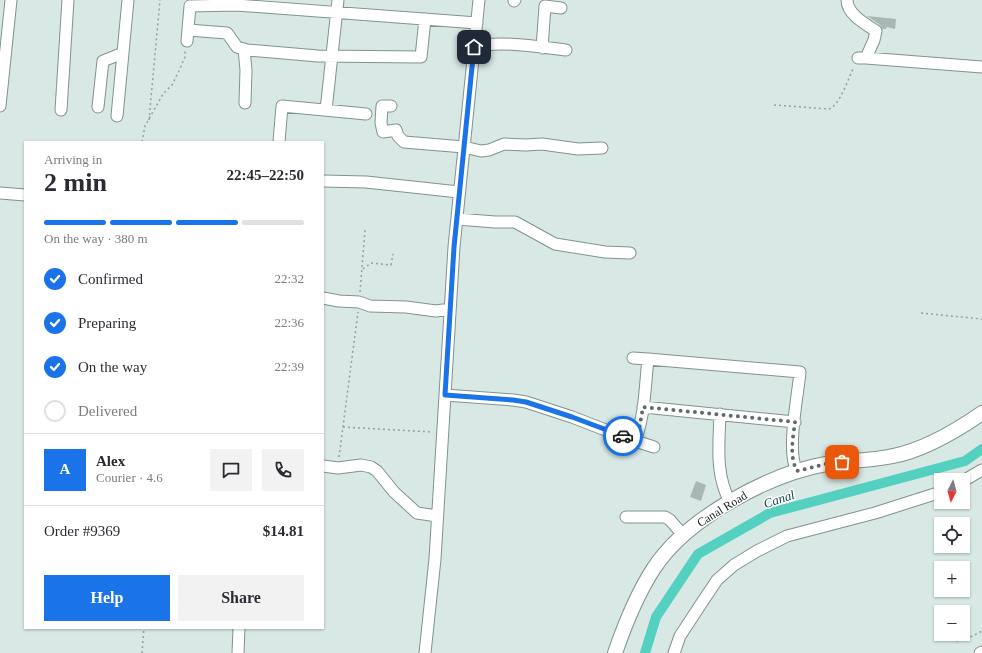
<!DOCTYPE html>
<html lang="en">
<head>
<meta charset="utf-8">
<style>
  :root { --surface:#fff; --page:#f2f2f3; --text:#2b2b33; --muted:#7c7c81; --line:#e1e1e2; --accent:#1a73e8 }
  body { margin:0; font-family:Georgia,serif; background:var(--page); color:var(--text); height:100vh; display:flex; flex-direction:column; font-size:15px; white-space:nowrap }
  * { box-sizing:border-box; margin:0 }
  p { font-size:13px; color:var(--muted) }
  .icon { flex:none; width:22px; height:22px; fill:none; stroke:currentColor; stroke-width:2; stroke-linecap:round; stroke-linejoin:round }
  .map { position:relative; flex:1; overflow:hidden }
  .sheet { position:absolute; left:24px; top:141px; width:300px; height:488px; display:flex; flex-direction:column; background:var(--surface); border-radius:0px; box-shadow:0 1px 3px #0004 }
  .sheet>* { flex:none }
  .needle { width:26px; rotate:186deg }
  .controls { position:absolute; left:934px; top:473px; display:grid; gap:8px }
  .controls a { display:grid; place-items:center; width:36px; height:36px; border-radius:0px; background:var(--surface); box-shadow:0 1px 3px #0004; font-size:20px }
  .pin { position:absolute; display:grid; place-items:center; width:34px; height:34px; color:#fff; margin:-17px; border-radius:8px; box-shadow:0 2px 6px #0006 }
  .courier { position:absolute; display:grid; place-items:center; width:40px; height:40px; margin:-20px; border:3px solid #1a73e8; border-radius:50%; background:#fff; color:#222; box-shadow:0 1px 5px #0007 }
  .summary em { font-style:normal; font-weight:800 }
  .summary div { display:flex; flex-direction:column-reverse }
  .summary { display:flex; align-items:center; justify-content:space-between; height:68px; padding:0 20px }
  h1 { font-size:26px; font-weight:800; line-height:30px }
  .bar { display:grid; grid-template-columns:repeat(4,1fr); gap:6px 4px; align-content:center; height:48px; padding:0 20px }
  .bar i { height:5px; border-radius:3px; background:var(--line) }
  .bar .current { background:var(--accent) }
  .bar p { grid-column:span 4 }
  .line { display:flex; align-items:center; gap:10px; padding:0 20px; border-top:1px solid var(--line) }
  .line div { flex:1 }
  .round { display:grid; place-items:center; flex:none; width:42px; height:42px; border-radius:0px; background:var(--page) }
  ol { padding:0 20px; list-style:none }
  li { display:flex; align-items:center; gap:12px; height:44px }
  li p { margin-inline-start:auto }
  li .icon { padding:4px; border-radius:50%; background:var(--accent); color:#fff; stroke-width:4 }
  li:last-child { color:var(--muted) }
  li i { width:22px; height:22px; border:2px solid var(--line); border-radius:50% }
  .action { display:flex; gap:8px; margin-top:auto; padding:8px 20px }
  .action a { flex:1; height:46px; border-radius:0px; background:var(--accent); color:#fff; font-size:16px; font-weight:800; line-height:46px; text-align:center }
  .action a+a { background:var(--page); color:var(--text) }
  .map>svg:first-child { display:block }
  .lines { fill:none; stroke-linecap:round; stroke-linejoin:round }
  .canal { stroke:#53d0c0; stroke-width:10 }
  .building { fill:#a7b7b4 }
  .minor-casing { stroke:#82928f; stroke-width:13 }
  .tertiary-casing { stroke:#82928f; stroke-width:16 }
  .path { stroke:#93a09e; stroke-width:1.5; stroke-dasharray:2 3; stroke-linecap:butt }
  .minor { stroke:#fff; stroke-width:11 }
  .tertiary { stroke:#fff; stroke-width:14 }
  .done { stroke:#606b69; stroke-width:4; stroke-dasharray:0 7.2 }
  .route { stroke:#1a73e8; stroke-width:5 }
  .labels { text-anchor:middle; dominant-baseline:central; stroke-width:3; stroke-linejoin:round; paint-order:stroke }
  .street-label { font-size:12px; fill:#202726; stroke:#fff }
  .water-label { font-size:13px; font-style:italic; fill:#124943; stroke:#fff }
</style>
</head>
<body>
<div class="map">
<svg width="982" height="653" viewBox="0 0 982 653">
  <rect width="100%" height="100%" fill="#d7e8e5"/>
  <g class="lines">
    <path class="canal" d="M645 653 656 617 698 554 770 513 965 461 982 449"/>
  </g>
  <path class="building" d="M867 16 896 19 895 29 887 27 886 29H883L880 25Z
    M696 481 706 485 701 501 690 497Z"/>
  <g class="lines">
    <defs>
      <path id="minor" d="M479 0 454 247 445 395 513 400 526 402 572 417 629 439 654 447
        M847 0C847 14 865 24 876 31L874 40 866 58H858
        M514 1 515 0
        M188 30 227 33 237 47 247 50 318 56 421 57 425 19
        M187 41 190 6 236 5 477 23
        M474 47C500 40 539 47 566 50
        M542 48 545 6 561 8
        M244 49 246 70 245 103
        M866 58 982 67
        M0 106 11 0
        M391 106H382L381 123 383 132 396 130 398 136 404 142 464 147 481 151 489 150 504 144 526 145 542 144 578 149 602 148
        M98 107 103 61 123 53
        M61 110 68 0
        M326 110 338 0
        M117 116 128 0
        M279 142 282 106 366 114
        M323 181 366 182 459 192
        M0 193 25 195
        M457 219 495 222H515L555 244 605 252 630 253
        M323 298 339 301 359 302 370 306 406 307 436 311 450 309
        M633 358 648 359C645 386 645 415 635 441
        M648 359 800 372C798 395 786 452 797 471
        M643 407 795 422
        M720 414C719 445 715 474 730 502
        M323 466 338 468 361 465 371 467 377 471 394 492 417 513 437 516
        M963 481 982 470
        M626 517H665L670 520 683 535
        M238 653 239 628
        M425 653 435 559 445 395
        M674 653 680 636 699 607 717 580 734 565 757 551 787 536 875 513 941 492
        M980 653 982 652"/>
      <path id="tertiary" d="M615 653C625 624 637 594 654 568 687 518 769 474 826 464 848 460 871 461 893 456 924 450 956 431 982 413"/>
    </defs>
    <use href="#minor" class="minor-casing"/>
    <use href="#tertiary" class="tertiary-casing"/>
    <path class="path" d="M774 105 829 109C841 104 848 78 854 67
      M149 120 160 0
      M142 142 145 126 163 94 172 85 179 71 185 57V51
      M363 269 371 263 391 265 393 254
      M360 292 365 230
      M921 313 982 319
      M343 427 432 432
      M339 457 358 312
      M956 641 973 636 982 631
      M142 653 144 628"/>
    <use href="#minor" class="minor"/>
    <use href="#tertiary" class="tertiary"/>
  </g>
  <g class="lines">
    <path class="done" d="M623 436 636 441 639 430 643 407 795 422C793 438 789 456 797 471L826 464 842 462"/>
    <path class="route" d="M474 47 454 247 445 395 513 400 526 402 572 417 623 436"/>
  </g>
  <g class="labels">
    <g class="street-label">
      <text transform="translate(722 509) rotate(-32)">Canal Road</text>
    </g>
    <g class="water-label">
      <text transform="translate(779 499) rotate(-18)">Canal</text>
    </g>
  </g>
</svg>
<div class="controls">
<a><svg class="needle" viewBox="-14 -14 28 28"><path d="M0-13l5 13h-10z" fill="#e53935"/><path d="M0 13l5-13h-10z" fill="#7c7c81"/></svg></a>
<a><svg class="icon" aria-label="locate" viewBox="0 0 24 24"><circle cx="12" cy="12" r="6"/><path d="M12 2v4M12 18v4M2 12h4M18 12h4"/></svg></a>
<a>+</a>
<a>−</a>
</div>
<div class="pin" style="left:842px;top:462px;background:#ea580c"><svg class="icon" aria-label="bag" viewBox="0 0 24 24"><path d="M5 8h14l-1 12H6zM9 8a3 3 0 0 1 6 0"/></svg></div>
<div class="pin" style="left:474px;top:47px;background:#1f2937"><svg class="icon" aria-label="home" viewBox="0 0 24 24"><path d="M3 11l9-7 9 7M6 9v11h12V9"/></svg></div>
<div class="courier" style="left:623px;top:436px"><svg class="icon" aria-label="car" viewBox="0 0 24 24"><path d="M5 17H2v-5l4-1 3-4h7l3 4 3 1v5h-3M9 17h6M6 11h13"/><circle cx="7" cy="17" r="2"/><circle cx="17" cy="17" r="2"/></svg></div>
<section class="sheet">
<div class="summary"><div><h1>2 min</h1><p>Arriving in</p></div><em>22:45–22:50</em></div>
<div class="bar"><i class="current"></i><i class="current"></i><i class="current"></i><i></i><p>On the way · 380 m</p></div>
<ol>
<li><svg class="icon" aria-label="check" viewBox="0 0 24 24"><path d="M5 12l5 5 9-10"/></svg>Confirmed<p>22:32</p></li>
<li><svg class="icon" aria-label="check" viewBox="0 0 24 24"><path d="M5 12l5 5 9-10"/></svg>Preparing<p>22:36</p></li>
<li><svg class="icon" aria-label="check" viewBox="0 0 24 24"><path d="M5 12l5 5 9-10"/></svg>On the way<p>22:39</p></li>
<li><i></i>Delivered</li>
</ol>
<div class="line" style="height:72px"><b class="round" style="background:var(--accent);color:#fff">A</b><div><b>Alex</b><p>Courier · 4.6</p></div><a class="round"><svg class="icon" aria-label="chat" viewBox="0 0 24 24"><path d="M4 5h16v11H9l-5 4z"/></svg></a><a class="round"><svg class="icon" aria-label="phone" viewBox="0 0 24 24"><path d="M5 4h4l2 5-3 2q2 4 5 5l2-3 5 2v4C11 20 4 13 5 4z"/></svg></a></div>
<div class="line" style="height:52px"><div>Order #9369</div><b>$14.81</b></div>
<div class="action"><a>Help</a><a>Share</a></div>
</section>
</div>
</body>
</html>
